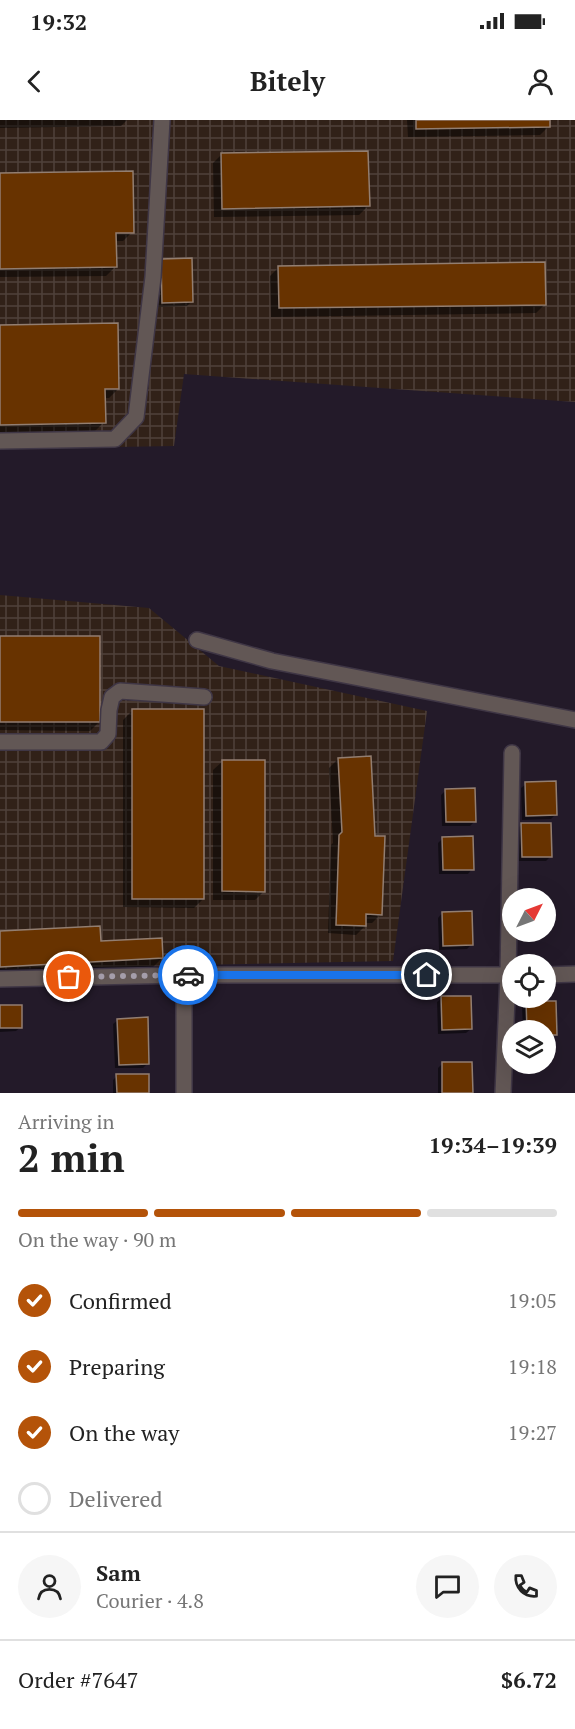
<!DOCTYPE html>
<html lang="en">
<head>
<meta charset="utf-8">
<style>
  :root { --surface:#fff; --page:#f6f6f6; --text:#222; --muted:#767676; --line:#e0e0e0; --accent:#b45309 }
  body { margin:0; font-family:"PT Serif",serif; background:var(--page); color:var(--text); height:100vh; display:flex; flex-direction:column; font-size:22px; white-space:nowrap }
  * { box-sizing:border-box; margin:0 }
  p { font-size:20px; color:var(--muted) }
  .icon { flex:none; width:33px; height:33px; fill:none; stroke:currentColor; stroke-width:2; stroke-linecap:round; stroke-linejoin:round }
  .map { position:relative; height:973px; overflow:hidden }
  .details { display:flex; flex-direction:column; background:var(--surface); flex:1 }
  .details>* { flex:none }
  .needle { width:39px; rotate:48deg }
  .controls { position:absolute; left:502px; top:768px; display:grid; gap:12px }
  .controls a { display:grid; place-items:center; width:54px; height:54px; border-radius:50%; background:var(--surface); box-shadow:0 6px 24px #0002; font-size:30px }
  .pin { position:absolute; display:grid; place-items:center; width:51px; height:51px; color:#fff; margin:-26px; border:3px solid #fff; border-radius:50%; box-shadow:0 2px 6px #0007 }
  .courier { position:absolute; display:grid; place-items:center; width:60px; height:60px; margin:-30px; border:4px solid #1a73e8; border-radius:50%; background:#fff; color:#222; box-shadow:0 2px 8px #0007 }
  .headline em { font-style:normal; font-weight:700 }
  .headline div { display:flex; flex-direction:column-reverse }
  .headline { display:flex; align-items:center; justify-content:space-between; height:102px; padding:0 18px }
  h1 { font-size:39px; font-weight:700; line-height:45px }
  .bar { display:grid; grid-template-columns:repeat(4,1fr); gap:9px 6px; align-content:center; height:72px; padding:0 18px }
  .bar i { height:8px; border-radius:4px; background:var(--line) }
  .bar .selected { background:var(--accent) }
  .bar p { grid-column:span 4 }
  .line { display:flex; align-items:center; gap:15px; padding:0 18px; border-top:2px solid var(--line) }
  .line div { flex:1 }
  .round { display:grid; place-items:center; flex:none; width:63px; height:63px; border-radius:32px; background:var(--page) }
  ol { padding:0 18px; list-style:none }
  li { display:flex; align-items:center; gap:18px; height:66px }
  li p { margin-inline-start:auto }
  li .icon { padding:6px; border-radius:50%; background:var(--accent); color:#fff; stroke-width:4 }
  li:last-child { color:var(--muted) }
  li i { width:33px; height:33px; border:3px solid var(--line); border-radius:50% }
  .status { display:flex; justify-content:space-between; align-items:center; height:42px; padding:0 30px; background:var(--surface); direction:ltr }
  .status svg { height:16px; fill:currentColor }
  header { display:flex; justify-content:space-between; align-items:center; height:78px; padding:0 18px; background:var(--surface); font-size:27px; font-weight:700 }
  .map>svg:first-child { display:block }
  .industrial { fill:url(#industrial-grid) }
  .shadow { fill:#0007 }
  .building { fill:#683300; stroke:#927e71; stroke-width:1.5 }
  .lines { fill:none; stroke-linecap:round; stroke-linejoin:round }
  .minor-casing { stroke:#3f3645; stroke-width:18 }
  .minor { stroke:#625755; stroke-width:15 }
  .done { stroke:#a49daa; stroke-width:6; stroke-dasharray:0 10.8 }
  .route { stroke:#1a73e8; stroke-width:8 }
</style>
</head>
<body>
<div class="status"><b>19:32</b><svg viewBox="0 0 49 12"><path d="M0 12V9h3v3zM5 12V6h3v6zM10 12V3h3v9zM15 12V0h3v12zM26 1h20v11H26zM47 4h2v5h-2z"/></svg></div>
<header><svg class="icon" aria-label="back" viewBox="0 0 24 24"><path d="M15 5l-7 7 7 7"/></svg>Bitely<svg class="icon" aria-label="person" viewBox="0 0 24 24"><circle cx="12" cy="8" r="4"/><path d="M4 21q1-7 8-7t8 7"/></svg></header>
<div class="map">
<svg width="575" height="973" viewBox="0 0 575 973">
  <defs>
    <pattern id="industrial-grid" width="8" height="8" patternUnits="userSpaceOnUse" patternTransform="scale(1.5)"><rect width="8" height="8" fill="#312118"/><path d="M0 4h8M4 0v8" fill="none" stroke="#4f413a"/></pattern>
  </defs>
  <rect width="100%" height="100%" fill="#231a29"/>
  <path class="industrial" d="M0 0H575V282L184 254 174 326 0 329Z
    M0 475 149 488 219 546 427 591 393 841 0 849Z"/>
  <path class="shadow" d="M0 0H127L121 6 0 8Z
    M407 0H549V6L540 15 408 17Z
    M222 34 368 86 359 95 214 97 213 43Z
    M0 54 132 112 123 121H115V147L106 156 0 157Z
    M162 140 191 182 187 186 158 187 157 145Z
    M279 147 545 184 536 193 271 197 270 156Z
    M0 207 118 269 109 278H104V302L95 311 0 313Z
    M0 517 99 602 90 611 0 610Z
    M132 591 203 779 194 788 123 787V600Z
    M338 639 373 717 381 794 372 803H365V806L356 815 328 813 331 725 333 723 329 648Z
    M223 641 264 771 255 780H213V650Z
    M526 664 555 695 551 699 522 700 521 668Z
    M446 670 475 701 470 706H442L441 675Z
    M521 705 551 736 546 741H518L517 709Z
    M443 718 472 749 468 754H439L438 723Z
    M442 793 472 824 467 829 439 830 438 798Z
    M0 812 99 822 162 838 153 847 0 855Z
    M442 878 471 909 466 913 438 914 437 882Z
    M527 883 556 914 551 919H546V910H523L522 887Z
    M0 887 21 907 16 911 0 912Z
    M118 900 148 943 143 948H115L113 904Z
    M471 943V973H438V948L442 944Z
    M147 955 148 973H113V960L117 956Z"/>
  <path class="building" d="M416 0H550V7L416 9Z
    M368 31 370 86 222 89 221 33Z
    M133 51 134 113H116L117 147 0 149V53Z
    M192 138 193 182 162 183 161 139Z
    M545 142 546 185 279 188 278 146Z
    M118 203 119 269H105L106 303 0 305V205Z
    M0 516H100V602H0Z
    M132 589H204V779H132Z
    M371 636 375 716H385L382 795 366 794V806L336 805 339 715 342 712 338 638Z
    M222 640H265V772L222 771Z
    M556 661 557 695 526 696 525 662Z
    M475 668 476 702H446L445 669Z
    M521 703H551L552 737H522Z
    M473 716 474 750H443L442 717Z
    M472 791 473 825 443 826 442 792Z
    M100 806 101 821 162 818 163 838 0 847V811Z
    M441 876H471L472 909 442 910Z
    M526 881H556L557 915H546V910H527Z
    M0 885H22V908H0Z
    M148 897 149 944 119 945 117 899Z
    M442 942H472L473 973H442Z
    M116 954H149V973H117Z"/>
  <g class="lines">
    <defs>
      <path id="minor" d="M0 321 115 319 136 297 153 157 162 0
        M197 520 272 541 575 600
        M0 622H101L108 614 109 590 112 577 120 571 204 577
        M184 855V973
        M546 855 575 854
        M0 859 184 855H513
        M503 973 508 855 512 633"/>
    </defs>
    <use href="#minor" class="minor-casing"/>
    <use href="#minor" class="minor"/>
  </g>
  <g class="lines">
    <path class="done" d="M69 857 188 855"/>
    <path class="route" d="M188 855H427"/>
  </g>
</svg>
<div class="controls">
<a><svg class="needle" viewBox="-14 -14 28 28"><path d="M0-13l5 13h-10z" fill="#e53935"/><path d="M0 13l5-13h-10z" fill="#767676"/></svg></a>
<a><svg class="icon" aria-label="locate" viewBox="0 0 24 24"><circle cx="12" cy="12" r="6"/><path d="M12 2v4M12 18v4M2 12h4M18 12h4"/></svg></a>
<a><svg class="icon" aria-label="layers" viewBox="0 0 24 24"><path d="M12 4l9 5-9 5-9-5zM3 14l9 5 9-5"/></svg></a>
</div>
<div class="pin" style="left:69px;top:857px;background:#ea580c"><svg class="icon" aria-label="bag" viewBox="0 0 24 24"><path d="M5 8h14l-1 12H6zM9 8a3 3 0 0 1 6 0"/></svg></div>
<div class="pin" style="left:427px;top:855px;background:#1f2937"><svg class="icon" aria-label="home" viewBox="0 0 24 24"><path d="M3 11l9-7 9 7M6 9v11h12V9"/></svg></div>
<div class="courier" style="left:188px;top:855px"><svg class="icon" aria-label="car" viewBox="0 0 24 24"><path d="M5 17H2v-5l4-1 3-4h7l3 4 3 1v5h-3M9 17h6M6 11h13"/><circle cx="7" cy="17" r="2"/><circle cx="17" cy="17" r="2"/></svg></div>
</div>
<section class="details">
<div class="headline"><div><h1>2 min</h1><p>Arriving in</p></div><em>19:34–19:39</em></div>
<div class="bar"><i class="selected"></i><i class="selected"></i><i class="selected"></i><i></i><p>On the way · 90 m</p></div>
<ol>
<li><svg class="icon" aria-label="check" viewBox="0 0 24 24"><path d="M5 12l5 5 9-10"/></svg>Confirmed<p>19:05</p></li>
<li><svg class="icon" aria-label="check" viewBox="0 0 24 24"><path d="M5 12l5 5 9-10"/></svg>Preparing<p>19:18</p></li>
<li><svg class="icon" aria-label="check" viewBox="0 0 24 24"><path d="M5 12l5 5 9-10"/></svg>On the way<p>19:27</p></li>
<li><i></i>Delivered</li>
</ol>
<div class="line" style="height:108px"><a class="round"><svg class="icon" aria-label="person" viewBox="0 0 24 24"><circle cx="12" cy="8" r="4"/><path d="M4 21q1-7 8-7t8 7"/></svg></a><div><b>Sam</b><p>Courier · 4.8</p></div><a class="round"><svg class="icon" aria-label="chat" viewBox="0 0 24 24"><path d="M4 5h16v11H9l-5 4z"/></svg></a><a class="round"><svg class="icon" aria-label="phone" viewBox="0 0 24 24"><path d="M5 4h4l2 5-3 2q2 4 5 5l2-3 5 2v4C11 20 4 13 5 4z"/></svg></a></div>
<div class="line" style="height:78px"><div>Order #7647</div><b>$6.72</b></div>
</section>
</body>
</html>
